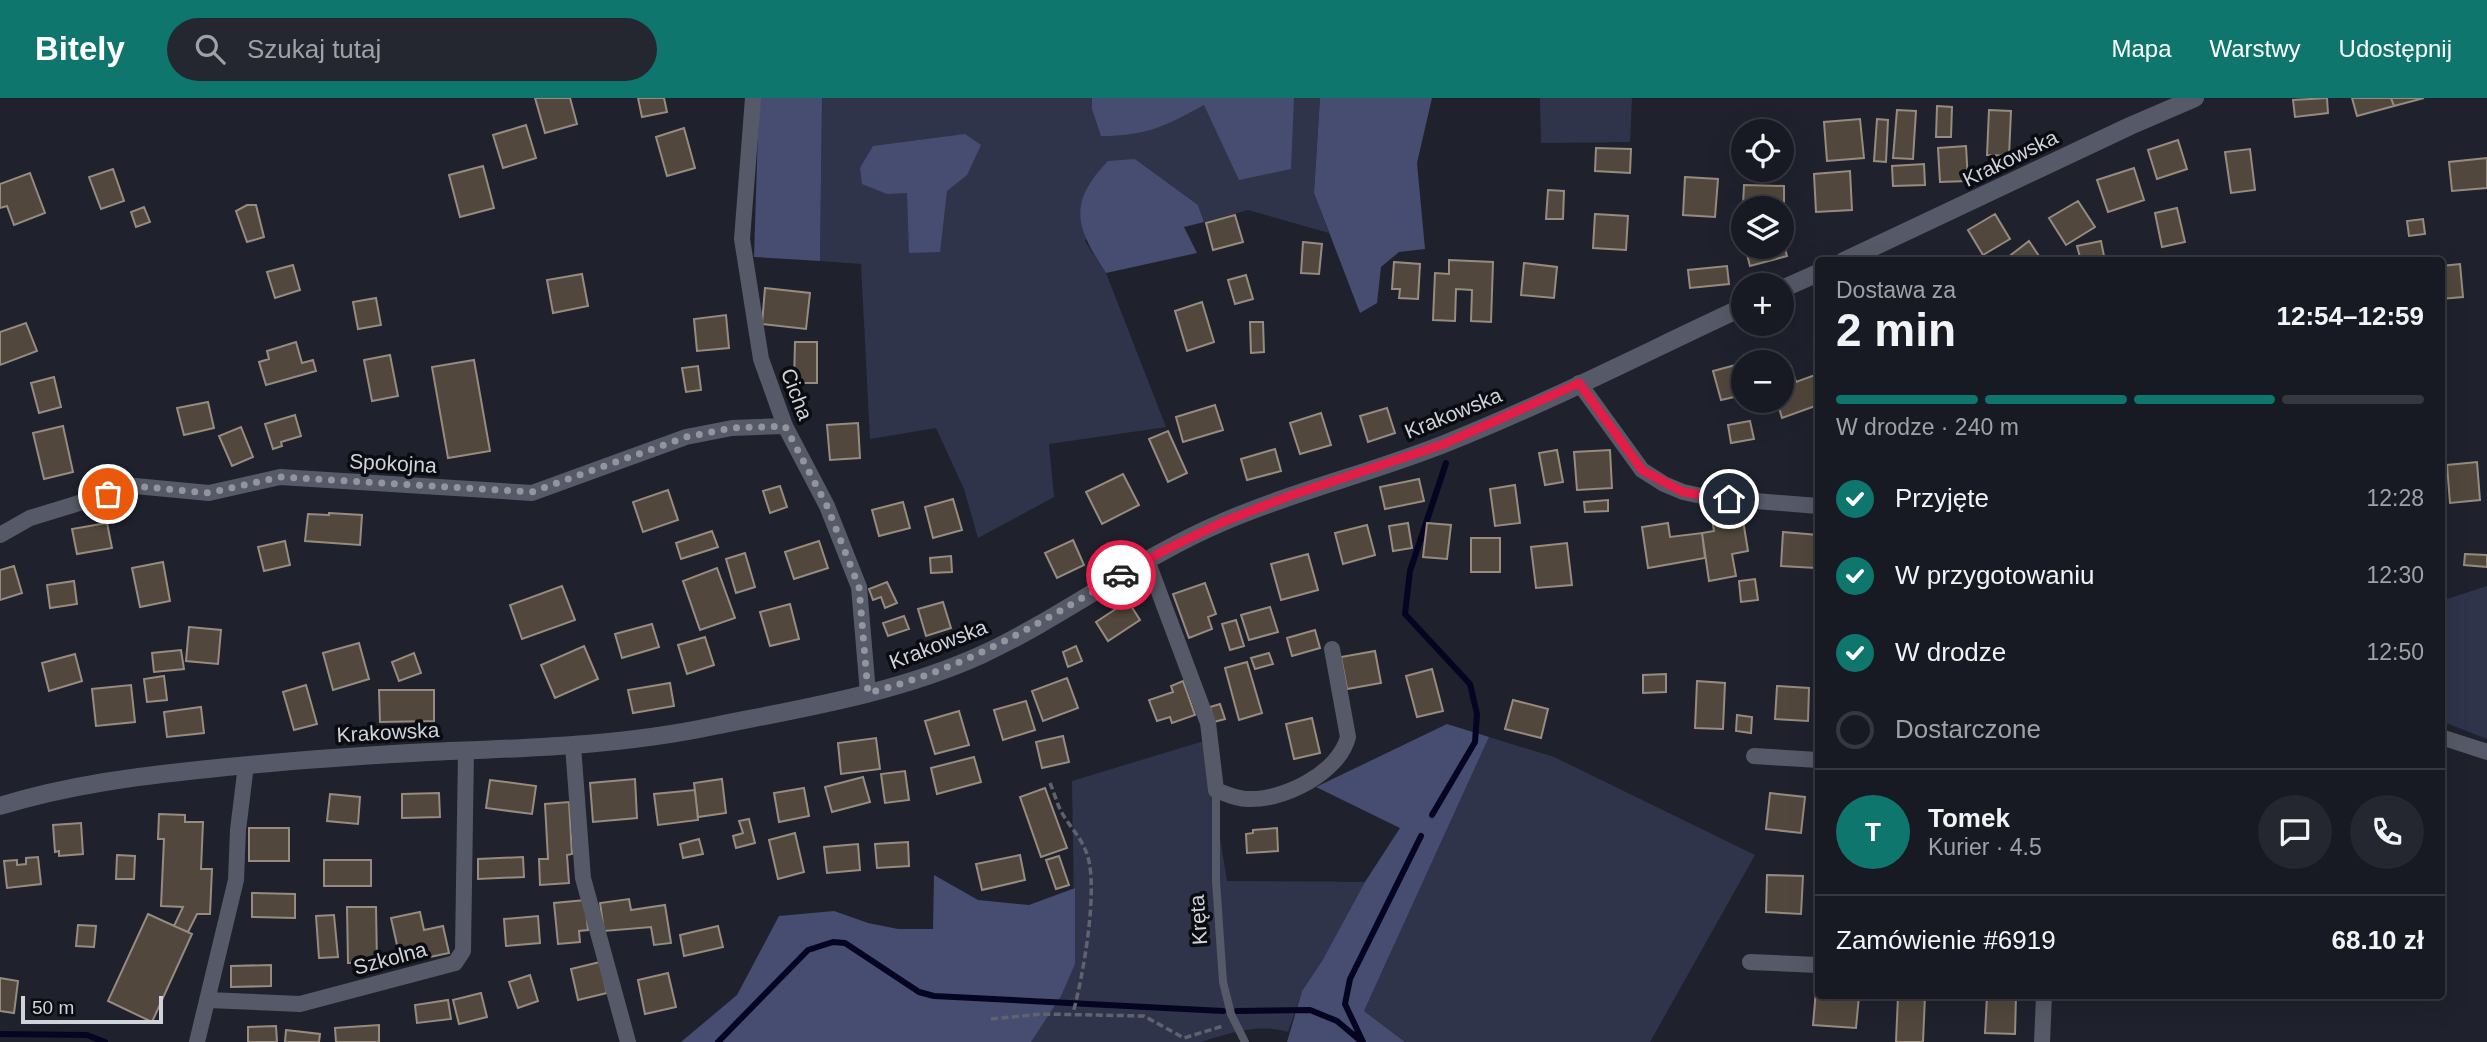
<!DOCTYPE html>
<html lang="pl">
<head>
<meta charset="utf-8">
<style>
  :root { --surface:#171a22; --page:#24272f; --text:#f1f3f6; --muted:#9ea1a5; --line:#363840; --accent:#0f766e }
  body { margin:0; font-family:Arial,sans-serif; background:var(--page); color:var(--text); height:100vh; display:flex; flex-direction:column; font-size:26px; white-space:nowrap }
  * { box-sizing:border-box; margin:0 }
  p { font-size:23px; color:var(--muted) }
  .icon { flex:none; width:38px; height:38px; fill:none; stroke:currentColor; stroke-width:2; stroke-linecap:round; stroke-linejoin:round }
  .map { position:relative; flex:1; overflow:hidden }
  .details { position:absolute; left:1815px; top:159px; width:630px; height:742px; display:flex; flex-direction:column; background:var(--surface); border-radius:7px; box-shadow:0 7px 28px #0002,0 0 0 2px var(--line) }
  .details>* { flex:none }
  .fabs { position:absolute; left:1731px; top:21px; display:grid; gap:14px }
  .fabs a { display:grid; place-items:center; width:63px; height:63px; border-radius:50%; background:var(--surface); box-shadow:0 7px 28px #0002,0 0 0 2px var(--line); font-size:35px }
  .scale { position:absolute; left:21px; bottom:18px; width:142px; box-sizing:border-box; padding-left:7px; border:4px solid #d1d3db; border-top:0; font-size:19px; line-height:24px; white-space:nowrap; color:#d1d3db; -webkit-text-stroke:5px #0a0c11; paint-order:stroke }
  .pin { position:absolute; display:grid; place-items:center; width:60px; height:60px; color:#fff; margin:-30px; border:4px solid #fff; border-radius:50%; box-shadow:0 2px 7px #0007 }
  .courier { position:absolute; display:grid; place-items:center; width:70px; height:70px; margin:-35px; border:5px solid #e11d48; border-radius:50%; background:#fff; color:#222; box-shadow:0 2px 9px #0007 }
  .overview em { font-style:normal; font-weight:600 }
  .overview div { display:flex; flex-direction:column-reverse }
  .overview { display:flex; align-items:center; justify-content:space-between; height:119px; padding:0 21px }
  h1 { font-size:46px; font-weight:600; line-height:52px }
  .bar { display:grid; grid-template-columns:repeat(4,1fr); gap:10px 7px; align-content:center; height:84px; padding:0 21px }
  .bar i { height:9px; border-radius:5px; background:var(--line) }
  .bar .active { background:var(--accent) }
  .bar p { grid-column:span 4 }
  .line { display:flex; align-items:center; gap:18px; padding:0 21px; border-top:2px solid var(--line) }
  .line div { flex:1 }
  .round { display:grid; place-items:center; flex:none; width:74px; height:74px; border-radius:37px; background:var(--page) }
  ol { padding:0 21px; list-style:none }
  li { display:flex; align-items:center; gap:21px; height:77px }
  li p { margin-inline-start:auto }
  li .icon { padding:7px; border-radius:50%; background:var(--accent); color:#fff; stroke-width:4 }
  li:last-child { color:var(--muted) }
  li i { width:38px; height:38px; border:4px solid var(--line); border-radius:50% }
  header { display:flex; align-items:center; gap:42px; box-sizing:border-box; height:98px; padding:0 35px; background:var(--accent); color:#fff }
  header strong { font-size:33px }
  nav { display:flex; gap:38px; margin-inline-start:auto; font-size:24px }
  .search { width:490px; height:63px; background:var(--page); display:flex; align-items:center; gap:18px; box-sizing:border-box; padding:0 24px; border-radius:38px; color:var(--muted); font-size:26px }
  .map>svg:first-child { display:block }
  .green { fill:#2f344b }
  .forest { fill:#464d71 }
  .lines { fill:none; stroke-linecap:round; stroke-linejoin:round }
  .stream { stroke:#050522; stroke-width:6 }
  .building { fill:#51473c; stroke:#968b7f; stroke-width:2 }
  .path { stroke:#60636d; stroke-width:3.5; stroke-dasharray:7 3.5; stroke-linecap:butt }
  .service { stroke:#565967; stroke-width:8 }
  .minor { stroke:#565967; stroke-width:16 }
  .tertiary { stroke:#565967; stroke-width:18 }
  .done { stroke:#93959e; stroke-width:7; stroke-dasharray:0 12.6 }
  .route { stroke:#e11d48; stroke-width:9 }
  .labels { text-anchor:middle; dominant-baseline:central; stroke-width:7; stroke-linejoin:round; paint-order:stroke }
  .street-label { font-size:21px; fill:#d1d3db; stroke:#0a0c11 }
</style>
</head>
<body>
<header>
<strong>Bitely</strong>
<div class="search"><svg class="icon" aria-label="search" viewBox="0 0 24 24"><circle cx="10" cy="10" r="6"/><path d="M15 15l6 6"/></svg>Szukaj tutaj</div>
<nav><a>Mapa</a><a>Warstwy</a><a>Udostępnij</a></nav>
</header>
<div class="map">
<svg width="2487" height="944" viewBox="0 0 2487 944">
  <rect width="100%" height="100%" fill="#1f222d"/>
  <path class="green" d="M822 0H1092V11L1178 21 1204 6 1292 16 1294 0H1320L1314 95 1329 135 1248 112 1204 124 1198 107 1135 61 1085 143 1106 175 1166 329 1049 346 1054 399 978 440 964 391 936 330 870 341 861 166 820 163Z
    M1540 0H1632L1630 44 1541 45Z
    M2487 488V641L2441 623V503Z
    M1489 639 1554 659 1755 757 1650 944H1405L1364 913Z
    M1204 643 1227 783 1365 784 1322 863 1302 893 1288 934C1259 925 1229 935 1201 944H1031L1075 866 1072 683Z"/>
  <path class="forest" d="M759 0H822L820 163 754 159Z
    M1092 0H1294L1291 71 1239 82 1204 7C1166 28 1146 38 1101 38L1092 11Z
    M1320 0H1432L1417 65 1425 151 1399 154 1381 169 1377 205 1360 215 1314 95Z
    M965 36 981 47 967 77 947 93 940 154 909 155 907 95 887 96 862 86 860 70 873 48Z
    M1135 61 1198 107 1204 124 1184 129 1197 155 1106 175C1076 129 1067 106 1108 63Z
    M1447 626 1489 639 1364 913 1405 944H1287L1302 893 1322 863 1365 784 1400 730 1316 689Z
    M934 777 978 802 1029 807 1075 790V866L1061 898 1031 944H681L737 897 779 818 834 813 868 825 898 831H933Z"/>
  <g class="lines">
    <path class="stream" d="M1432 717 1475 644 1477 616 1470 586 1405 516 1410 473 1446 365
      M1237 913 1310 912 1337 923 1362 944
      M0 936 87 937 105 944
      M718 944 808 852 833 844 845 845 919 894 934 898 1223 913
      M1363 944 1345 906 1350 881 1421 738"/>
  </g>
  <path class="building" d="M535 0H570L577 26 545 35Z
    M638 0H664L667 14 642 19Z
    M2327 0 2328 15 2295 19 2293 2Z
    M2352 0H2391L2394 8 2357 18Z
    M2391 0H2424L2394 8Z
    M1937 8 1952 9 1951 39H1936Z
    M1897 12 1916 13 1913 61 1893 60Z
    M1989 12 2011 13 2009 58 1987 57Z
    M1860 21 1864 60 1827 63 1824 24Z
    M1877 21 1888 22 1886 64 1874 63Z
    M526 27 536 60 503 70 493 37Z
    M684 30 695 70 667 78 656 39Z
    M2178 42 2187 71 2157 81 2148 52Z
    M1966 48 1968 83 1940 84 1938 50Z
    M1596 50 1631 51 1630 75 1595 73Z
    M2250 51 2255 92 2231 95 2225 54Z
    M2487 60V90L2452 93 2449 64Z
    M1924 66 1925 87 1893 88 1892 68Z
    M483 68 494 110 460 119 449 77Z
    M2134 70 2144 102 2108 114 2097 82Z
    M113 71 124 103 101 111 89 79Z
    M1850 73 1852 112 1816 114 1814 76Z
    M30 75 45 115 14 127 7 108 0 110V86Z
    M1685 79 1718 81 1715 119 1683 117Z
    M1744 87 1784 88V109L1743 108Z
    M1548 92 1564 93 1563 121H1546Z
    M2078 103 2095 129 2066 147 2049 120Z
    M247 107H256L264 139 247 144 236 113Z
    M144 109 150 124 136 129 131 114Z
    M2177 110 2185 144 2162 149 2155 115Z
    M1595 116 1628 118 1626 152 1593 150Z
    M1995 116 2010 141 1983 157 1968 132Z
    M1235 117 1243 144 1213 152 1206 125Z
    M2423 121 2425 136 2409 138 2407 123Z
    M1782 139 1787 158 1750 168 1745 149H1782Z
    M2029 143 2039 158 2032 163H2003Z
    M2101 143 2105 163H2081L2077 148Z
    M1303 144 1322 146 1319 176 1301 175Z
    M1449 162 1493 164 1491 224 1471 223 1472 192 1456 191 1455 223 1433 222 1435 175 1449 176Z
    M1394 164 1420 166 1418 201 1399 200 1400 191H1392Z
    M1524 165 1557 169 1554 200 1521 197Z
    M2460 166 2463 199 2441 201V168Z
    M293 167 300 192 275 200 267 174Z
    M1727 168 1729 186 1690 190 1688 172Z
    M582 176 588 208 553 215 547 182Z
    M1246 177 1253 201 1235 206 1228 182Z
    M765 190 810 195 806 231 762 226Z
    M376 200 381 227 358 231 353 204Z
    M1202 204 1214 244 1187 253 1175 213Z
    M726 217 729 250 697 253 694 221Z
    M1250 224H1263L1264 254 1251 255Z
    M26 225 37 253 0 267V234Z
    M296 244 302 265 313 262 316 273 266 287 259 264 269 261 267 253Z
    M795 244H817V285H794Z
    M390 257 398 298 372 303 364 262Z
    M474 262 490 353 448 360 432 269Z
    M1743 265V297L1721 302 1713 273Z
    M698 268 701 292 686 294 682 270Z
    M1791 268 1796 284 1815 277 1818 287V307L1782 320 1777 303H1782V272Z
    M54 279 61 309 39 315 31 285Z
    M208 304 214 330 184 337 177 310Z
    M1215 307 1223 332 1183 344 1176 319Z
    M1387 310 1395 335 1368 344 1360 318Z
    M1321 315 1331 347 1300 356 1290 325Z
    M295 317 301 338 281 344 282 348 273 351 265 326Z
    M1750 323 1754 341 1731 345 1728 327Z
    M858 325 860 360 830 362 827 327Z
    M63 328 73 374 44 381 33 335Z
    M241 329 253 359 232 368 219 338Z
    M1168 333 1187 375 1168 384 1149 341Z
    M1275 351 1281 373 1247 382 1241 361Z
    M1557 352 1563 384 1545 387 1539 355Z
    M1610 352 1612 390 1577 392 1574 354Z
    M2477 364 2480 402 2450 405 2447 367Z
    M1123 376 1139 407 1102 426 1086 394Z
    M1419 381 1424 403 1385 411 1380 389Z
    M1515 387 1520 425 1495 428 1490 391Z
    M780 388 787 409 770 415 763 393Z
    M668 392 678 422 643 434 633 404Z
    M953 401 962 432 933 440 925 409Z
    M1608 402V413L1585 414 1584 404Z
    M903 404 910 430 879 438 872 412Z
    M329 415 362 417 360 447 305 443 308 416 329 417Z
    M1742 416 1748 453 1732 456 1736 478 1709 483 1702 435 1714 433 1712 421Z
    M107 425 112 450 77 456 72 431Z
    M1408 425 1412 450 1393 453 1389 428Z
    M1427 425 1451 427 1447 461 1423 459Z
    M1668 425 1670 439 1702 435 1705 460 1648 470 1642 429Z
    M1367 427 1375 457 1343 466 1335 435Z
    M712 433 718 449 681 461 676 445Z
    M1783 434 1818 437 1816 470 1781 468Z
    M1471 440H1500V474H1471Z
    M1073 442 1084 467 1057 480 1045 455Z
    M285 443 290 467 264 473 258 449Z
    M819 443 828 470 794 481 785 454Z
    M1567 445 1572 487 1536 490 1531 449Z
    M745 455 755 489 736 495 726 461Z
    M1308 456 1318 492 1281 502 1271 466Z
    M2465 456 2487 457V469L2464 467Z
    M951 458 952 474 931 475 930 460Z
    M163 464 170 503 140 509 132 470Z
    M14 468 22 495 0 502V472Z
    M717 470 735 520 700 532 683 483Z
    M1755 481 1758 502 1741 504 1739 483Z
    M74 483 77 506 50 510 47 487Z
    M887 484 897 505 885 510 881 499 873 502 869 491Z
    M1205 485 1216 516 1208 519 1212 531 1189 540 1173 496Z
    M562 488 575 522 522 541 510 507Z
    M1128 503 1140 522 1108 543 1096 524Z
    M943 504 951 530 926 538 918 511Z
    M790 506 799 541 770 548 760 514Z
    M1270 509 1278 534 1249 542 1241 517Z
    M904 518 909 531 888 538 883 525Z
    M1236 522 1244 548 1230 552 1222 526Z
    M652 526 659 549 622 560 615 536Z
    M189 529 221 532 218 566 186 563Z
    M1315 532 1320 550 1292 558 1287 540Z
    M705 539 714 567 687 576 678 547Z
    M359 545 369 581 333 592 323 555Z
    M584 548 598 581 555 600 541 567Z
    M1076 548 1082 563 1068 569 1063 554Z
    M181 552 184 571 154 574 152 555Z
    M1375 553 1381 585 1347 591 1341 559Z
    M414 555 421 575 399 583 392 564Z
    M1269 555 1273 566 1255 571 1251 560Z
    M75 556 82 583 49 593 42 565Z
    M1247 564 1262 615 1239 622 1225 570Z
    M1432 571 1443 613 1417 619 1406 578Z
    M1666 576V594L1643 595V577Z
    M164 578 167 602 147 604 144 581Z
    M1067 580 1078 610 1043 623 1032 593Z
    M1183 583 1195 617 1172 625 1170 619 1157 623 1149 602 1173 594 1171 588Z
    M1697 583 1725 585 1723 631 1695 630Z
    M670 585 674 608 633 615 628 592Z
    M131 587 135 624 96 628 92 591Z
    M306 587 317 626 294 632 283 594Z
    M1777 588 1809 590 1808 623 1775 621Z
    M379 592H434V623L380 624Z
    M1513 602 1548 611 1541 640 1505 631Z
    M1026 603 1035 632 1003 642 994 612Z
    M1220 606 1225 621 1214 624 1210 609Z
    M201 609 204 635 167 639 164 614Z
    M959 613 969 647 935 656 925 623Z
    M1737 617 1752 619 1751 635 1736 633Z
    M1312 620 1320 655 1294 661 1286 626Z
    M1063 638 1069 664 1042 670 1036 644Z
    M876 640 880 671 841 676 838 645Z
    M974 659 981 684 937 696 931 670Z
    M905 673 909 702 885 705 881 676Z
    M863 679 870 704 832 714 825 689Z
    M635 681 637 720 593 724 590 685Z
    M722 681 726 715 698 719 694 685Z
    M490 682 536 688 532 716 486 710Z
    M804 690 809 718 779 724 774 695Z
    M1045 690 1067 750 1041 759 1020 699Z
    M695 692 698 722 658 727 654 696Z
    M439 695 440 719 402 720V696Z
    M1770 695 1805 699 1801 735 1766 731Z
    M330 696 360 699 358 726 327 723Z
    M569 704 572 756 567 757 569 785 540 787 539 761H548L545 706Z
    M159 716 185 717V724H203L201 771H212L210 816H197L188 834 174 828 183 809 161 808 164 741H158Z
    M749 721 755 745 736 750 733 738 743 735 739 723Z
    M81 725 83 756 59 758V753L55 754 53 727Z
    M249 730H289V763H249Z
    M1277 730 1278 753 1247 755 1246 736 1253 735V732Z
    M795 735 804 774 778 781 769 742Z
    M699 741 703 756 683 760 680 746Z
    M908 744 909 768 877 770 875 746Z
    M858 746 860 772 827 775 824 749Z
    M117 757 135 758 134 781H116Z
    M1020 757 1025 782 982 792 976 766Z
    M1059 758 1069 787 1056 791 1046 762Z
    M38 759 41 786 7 790 4 763 17 762V767L26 766V760Z
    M523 759 524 779 478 781V761Z
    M324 762H371V788H324Z
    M1767 777 1803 778 1801 816 1766 814Z
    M252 795 295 796V820L252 819Z
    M629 801 631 812 665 807 671 845 654 847 651 829 604 833 600 805Z
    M585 802 588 832 579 833 580 844 558 846 554 805Z
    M347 809H376L377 864 348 865Z
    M420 814 424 832 443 828 449 855 401 865 391 820Z
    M148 816 192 836 152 924 108 903Z
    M334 817 338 859 319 860 316 818Z
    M538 818 540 845 506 848 504 821Z
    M78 827 96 828 94 849 76 848Z
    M718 828 723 849 684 858 680 837Z
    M600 864 607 895 578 902 571 871Z
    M271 867V888L231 889V868Z
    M668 875 676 909 645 916 638 882Z
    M530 877 538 903 518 910 509 884Z
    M0 880 18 883 14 915 0 913Z
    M1816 892 1818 898H1859L1856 930 1813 927Z
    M481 895 487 919 459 926 453 902Z
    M1898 898H1925L1923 944H1896Z
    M1987 898H2016L2015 936 1985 935Z
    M448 902 451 921 417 925 415 907Z
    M379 927V944H336L335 930Z
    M276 928 277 944H248V929Z
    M286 932 320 936 319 944H285Z"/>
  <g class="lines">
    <path class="path" d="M1050 685C1054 694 1057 706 1062 715 1070 729 1081 739 1087 756 1099 790 1083 879 1073 915
      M991 921 1042 916 1144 918 1184 940 1223 928"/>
    <path class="service" d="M1216 692V783L1223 884 1231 916 1245 944"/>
    <path class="minor" d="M753 0 742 141 761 261 785 328 827 408 859 489 868 595
      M1579 285 1642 372 1664 386 1683 394 1706 399 1818 408
      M0 437 30 420 135 388 209 395 280 379 532 395 686 339 732 330 785 328
      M1147 462 1208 625 1216 692C1226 696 1236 701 1247 701 1283 703 1339 675 1348 639L1332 551
      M2441 639 2487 654
      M573 648 583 780 628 944
      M1754 658 1818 662
      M1750 864 1818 867
      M208 902 300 906 455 865 463 853 466 653
      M197 944 236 782 238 732 246 667
      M2042 944 2044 898"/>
    <path class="tertiary" d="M1844 163 2130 28 2195 0
      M1782 191 1818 175
      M0 708C68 687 138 678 208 671 282 663 356 658 429 654 525 650 620 648 714 628 803 610 897 595 981 557 1065 518 1138 460 1223 424 1297 392 1375 374 1449 344 1549 304 1646 254 1743 209"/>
  </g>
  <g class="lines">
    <path class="done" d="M108 396 135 388 209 395 280 379 532 394 686 339 732 330 785 328 827 408 859 489 868 595C966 570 1035 528 1121 477"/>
    <path class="route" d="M1121 477 1165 452 1223 424 1289 398 1444 346 1579 285 1642 372 1683 394 1729 401"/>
  </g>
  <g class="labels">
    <g class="street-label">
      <text transform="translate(2010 60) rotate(-26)">Krakowska</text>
      <text transform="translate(797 296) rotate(69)">Cicha</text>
      <text transform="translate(1453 315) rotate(-22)">Krakowska</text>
      <text transform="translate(393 365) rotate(3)">Spokojna</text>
      <text transform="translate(938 546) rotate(-21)">Krakowska</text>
      <text transform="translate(388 634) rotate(-3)">Krakowska</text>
      <text transform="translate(1198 822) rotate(-94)">Kręta</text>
      <text transform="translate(390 860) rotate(-15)">Szkolna</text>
    </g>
  </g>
</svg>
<div class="fabs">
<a><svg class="icon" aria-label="locate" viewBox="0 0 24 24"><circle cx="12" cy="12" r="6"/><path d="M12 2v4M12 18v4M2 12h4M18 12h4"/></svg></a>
<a><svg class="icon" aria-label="layers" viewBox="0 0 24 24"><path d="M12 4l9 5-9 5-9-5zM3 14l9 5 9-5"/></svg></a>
<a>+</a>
<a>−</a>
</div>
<div class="scale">50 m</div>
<div class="pin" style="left:108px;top:396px;background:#ea580c"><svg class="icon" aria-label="bag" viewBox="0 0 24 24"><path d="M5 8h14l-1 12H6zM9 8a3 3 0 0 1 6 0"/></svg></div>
<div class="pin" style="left:1729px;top:401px;background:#1f2937"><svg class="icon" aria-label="home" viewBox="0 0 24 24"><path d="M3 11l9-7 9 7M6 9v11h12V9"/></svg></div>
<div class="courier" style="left:1121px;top:477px"><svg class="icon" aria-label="car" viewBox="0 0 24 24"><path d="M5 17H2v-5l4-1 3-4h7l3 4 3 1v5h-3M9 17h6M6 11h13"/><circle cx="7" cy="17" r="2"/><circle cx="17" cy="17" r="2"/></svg></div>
<section class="details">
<div class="overview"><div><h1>2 min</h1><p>Dostawa za</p></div><em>12:54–12:59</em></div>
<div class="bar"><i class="active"></i><i class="active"></i><i class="active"></i><i></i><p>W drodze · 240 m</p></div>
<ol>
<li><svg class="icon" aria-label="check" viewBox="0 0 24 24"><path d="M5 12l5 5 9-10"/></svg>Przyjęte<p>12:28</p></li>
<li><svg class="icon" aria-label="check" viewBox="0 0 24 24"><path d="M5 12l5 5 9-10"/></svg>W przygotowaniu<p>12:30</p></li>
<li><svg class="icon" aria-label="check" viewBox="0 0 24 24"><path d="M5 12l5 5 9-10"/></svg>W drodze<p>12:50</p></li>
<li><i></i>Dostarczone</li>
</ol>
<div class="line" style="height:126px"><b class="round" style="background:var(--accent);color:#fff">T</b><div><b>Tomek</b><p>Kurier · 4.5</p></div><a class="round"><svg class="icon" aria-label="chat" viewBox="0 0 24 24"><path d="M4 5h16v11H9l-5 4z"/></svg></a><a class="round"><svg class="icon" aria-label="phone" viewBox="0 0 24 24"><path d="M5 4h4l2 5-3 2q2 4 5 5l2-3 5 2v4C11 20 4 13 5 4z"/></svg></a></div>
<div class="line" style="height:91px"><div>Zamówienie #6919</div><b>68.10 zł</b></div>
</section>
</div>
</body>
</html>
